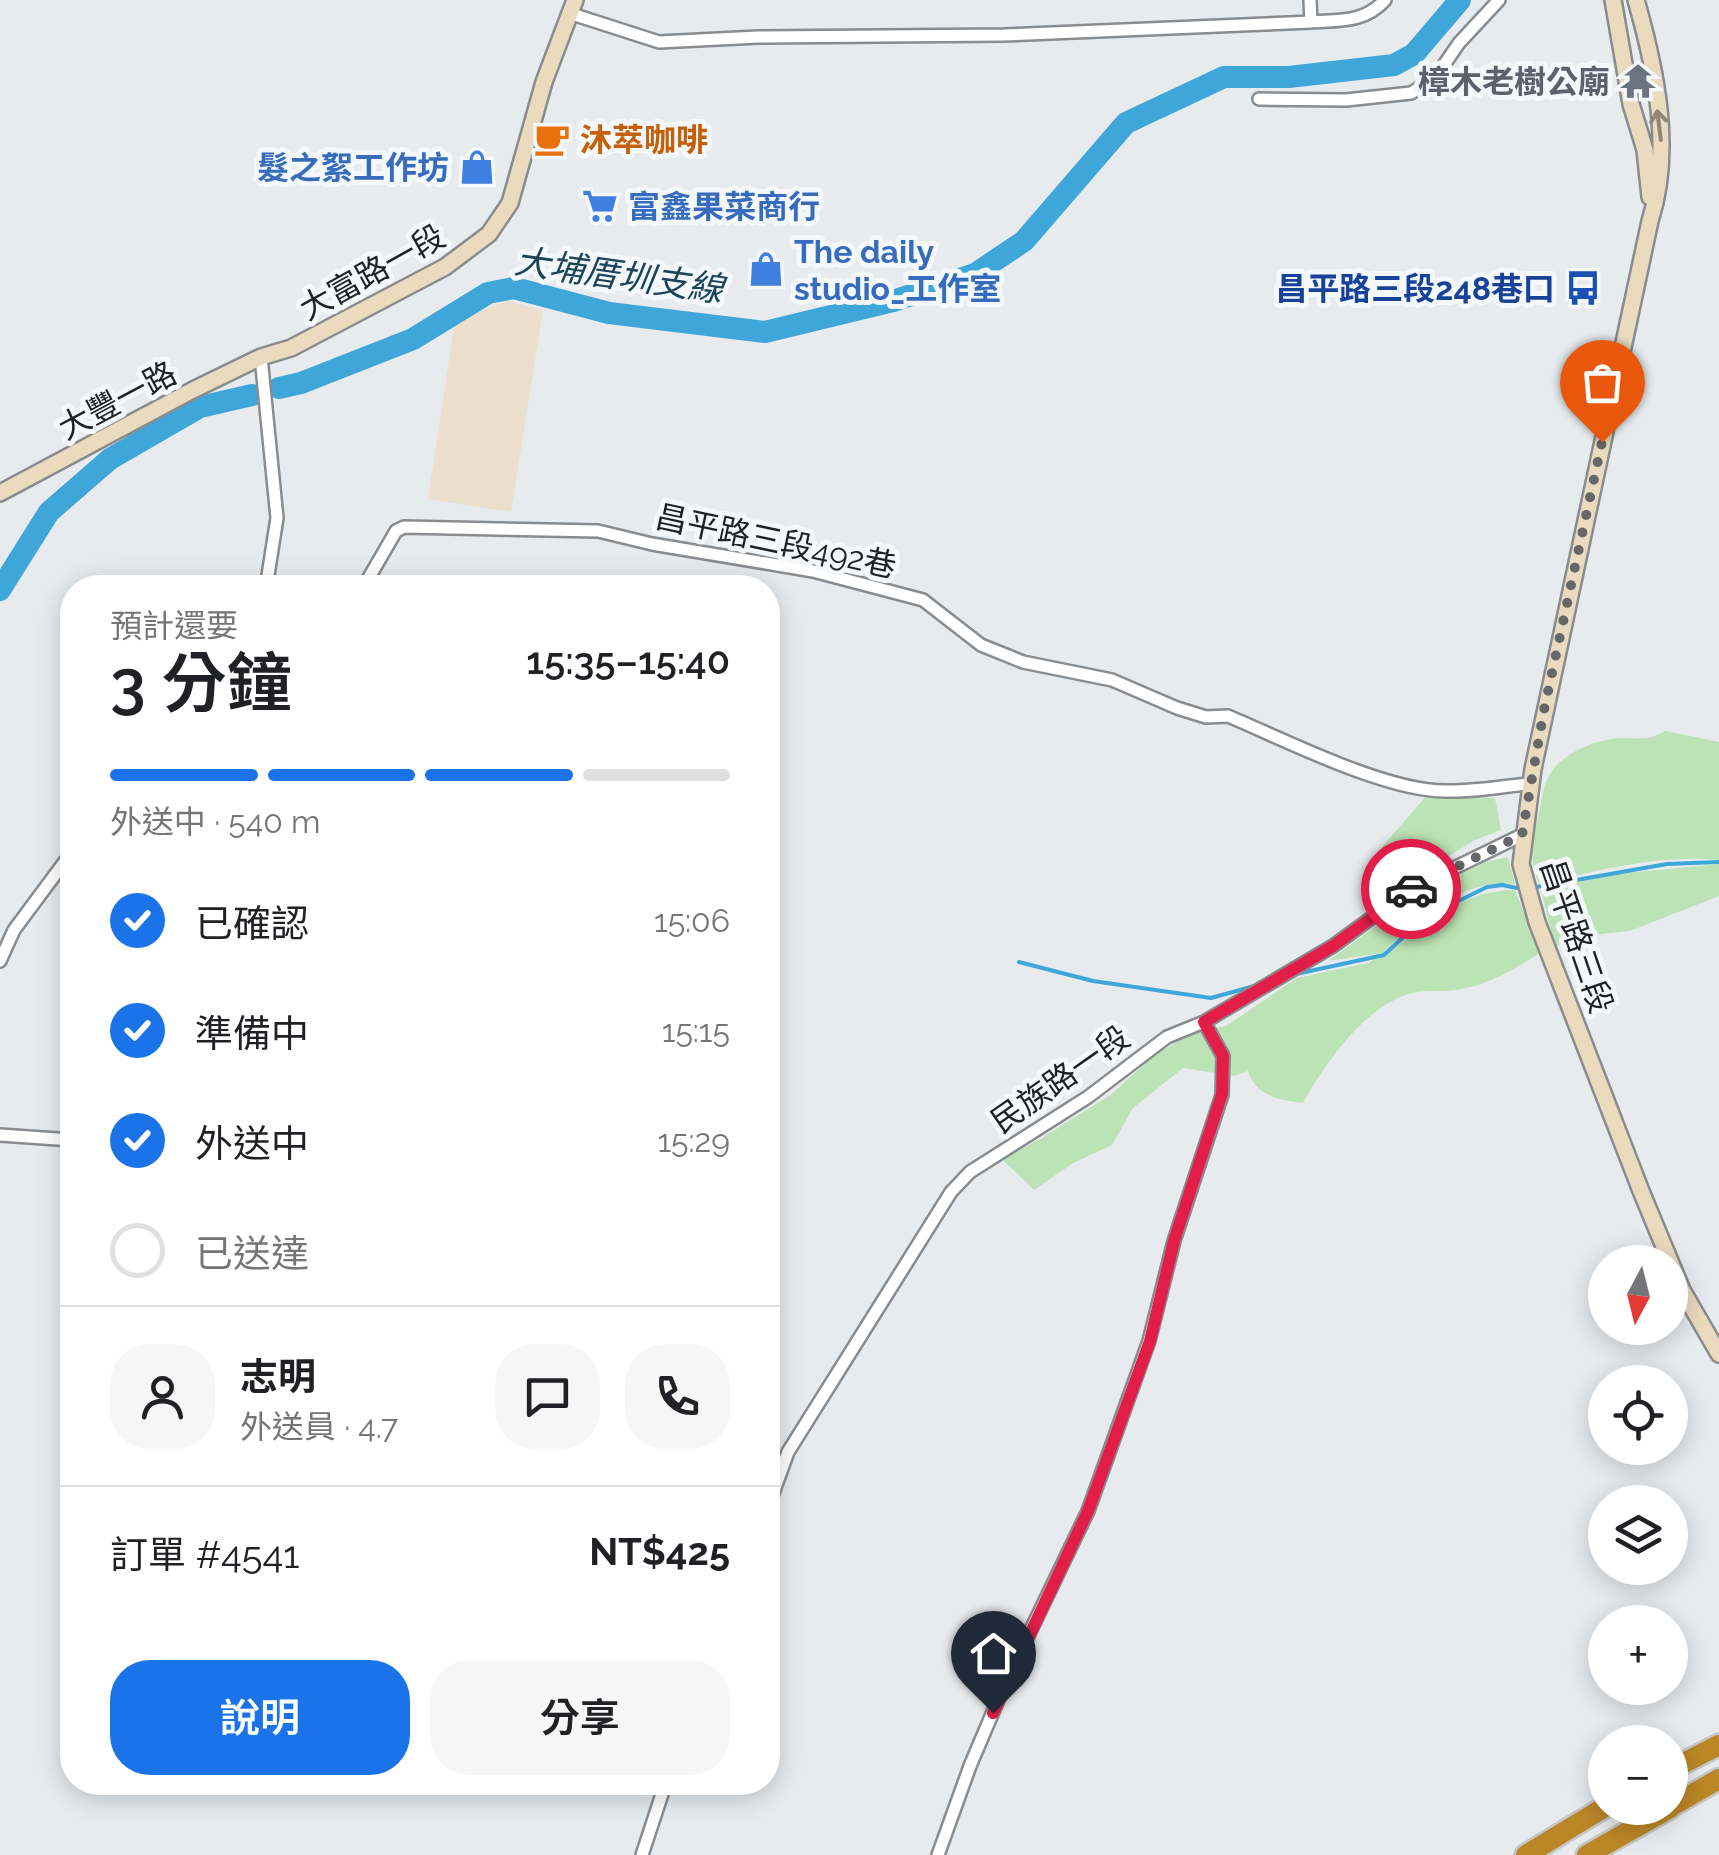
<!DOCTYPE html>
<html lang="zh-TW">
<head>
<meta charset="utf-8">
<style>
  :root { --surface:#fff; --page:#f6f6f6; --text:#202124; --muted:#757577; --line:#e0e0e0; --accent:#1a73e8 }
  body { margin:0; font-family:Raleway,"Noto Sans TC",sans-serif; background:var(--page); color:var(--text); height:100vh; display:flex; flex-direction:column; font-size:38px; white-space:nowrap }
  * { box-sizing:border-box; margin:0 }
  p { font-size:32px; color:var(--muted) }
  .icon { flex:none; width:55px; height:55px; fill:none; stroke:currentColor; stroke-width:2; stroke-linecap:round; stroke-linejoin:round }
  .map { position:relative; flex:1; overflow:hidden }
  .side { position:absolute; left:60px; top:575px; width:720px; height:1220px; display:flex; flex-direction:column; background:var(--surface); border-radius:40px; box-shadow:0 5px 25px #0003 }
  .side>* { flex:none }
  .needle { width:65px; rotate:187deg }
  .tools { position:absolute; left:1588px; top:1245px; display:grid; gap:20px }
  .tools a { display:grid; place-items:center; width:100px; height:100px; border-radius:50%; background:var(--surface); box-shadow:0 5px 25px #0003; font-size:50px }
  .pin { position:absolute; display:grid; place-items:center; width:85px; height:85px; color:#fff; margin:-102px -42px; border-radius:50% 50% 50% 0; rotate:-45deg; box-shadow:0 0 10px #0007 }
  .pin .icon { rotate:45deg }
  .courier { position:absolute; display:grid; place-items:center; width:100px; height:100px; margin:-50px; border:8px solid #e11d48; border-radius:50%; background:#fff; color:#222; box-shadow:0 2px 12px #0007 }
  .head em { font-style:normal; font-weight:600 }
  .head div { display:flex; flex-direction:column-reverse }
  .head { display:flex; align-items:center; justify-content:space-between; height:170px; padding:0 50px }
  h1 { font-size:65px; font-weight:600; line-height:75px }
  .bar { display:grid; grid-template-columns:repeat(4,1fr); gap:15px 10px; align-content:center; height:120px; padding:0 50px }
  .bar i { height:12px; border-radius:8px; background:var(--line) }
  .bar .on { background:var(--accent) }
  .bar p { grid-column:span 4 }
  .line { display:flex; align-items:center; gap:25px; padding:0 50px; border-top:2px solid var(--line) }
  .line div { flex:1 }
  .round { display:grid; place-items:center; flex:none; width:105px; height:105px; border-radius:40px; background:var(--page) }
  ol { padding:0 50px; list-style:none }
  li { display:flex; align-items:center; gap:30px; height:110px }
  li p { margin-inline-start:auto }
  li .icon { padding:10px; border-radius:50%; background:var(--accent); color:#fff; stroke-width:4 }
  li:last-child { color:var(--muted) }
  li i { width:55px; height:55px; border:5px solid var(--line); border-radius:50% }
  .primary-button { display:flex; gap:20px; margin-top:auto; padding:20px 50px }
  .primary-button a { flex:1; height:115px; border-radius:40px; background:var(--accent); color:#fff; font-size:40px; font-weight:600; line-height:115px; text-align:center }
  .primary-button a+a { background:var(--page); color:var(--text) }
  .map>svg:first-child { display:block }
  .industrial { fill:#ebdfcb }
  .green { fill:#bce3b5 }
  .lines { fill:none; stroke-linecap:round; stroke-linejoin:round }
  .stream { stroke:#3ea6d9; stroke-width:4 }
  .river { stroke:#3ea6d9; stroke-width:22 }
  .street-casing { stroke:#898c8f; stroke-width:16 }
  .secondary-casing { stroke:#898c8f; stroke-width:20 }
  .highway-casing { stroke:#c5c5c5; stroke-width:25 }
  .street { stroke:#fff; stroke-width:11 }
  .secondary { stroke:#ebdbbe; stroke-width:15 }
  .highway { stroke:#bb8726; stroke-width:20 }
  .oneway { stroke:#8f8777 }
  .done { stroke:#656769; stroke-width:10; stroke-dasharray:0 18 }
  .route { stroke:#e11d48; stroke-width:12 }
  .labels { text-anchor:middle; dominant-baseline:central; stroke-width:10; stroke-linejoin:round; paint-order:stroke }
  .worship-label { font-size:32px; font-weight:bold; fill:#5b616d; stroke:#f5f8fb; text-anchor:end }
  .food-label { font-size:32px; font-weight:bold; fill:#c56008; stroke:#f5f8fb; text-anchor:start }
  .shop-label { font-size:32px; font-weight:bold; fill:#366cbe; stroke:#f5f8fb; text-anchor:start }
  .street-label { font-size:32px; fill:#1f2021; stroke:#f5f8fb }
  .transit-label { font-size:32px; font-weight:bold; fill:#164399; stroke:#f5f8fb; text-anchor:end }
  .water-label { font-size:35px; font-style:italic; fill:#19445a; stroke:#f5f8fb }
</style>
</head>
<body>
<div class="map">
<svg width="1719" height="1855" viewBox="0 0 1719 1855">
  <rect width="100%" height="100%" fill="#e7ebee"/>
  <path class="industrial" d="M508 301 543 310 511 512 428 499 454 327 478 311Z"/>
  <path class="green" d="M1665 731 1719 742V860C1659 854 1597 871 1539 884 1527 855 1533 838 1540 808 1542 798 1543 787 1548 778 1559 754 1595 739 1621 738 1639 738 1649 741 1665 731Z
    M1428 794 1495 798 1501 830 1475 840 1436 864 1368 894 1381 848Z
    M1508 857 1515 884C1464 878 1417 917 1384 952 1435 929 1451 891 1515 890L1540 953C1514 969 1486 987 1455 990 1443 992 1429 990 1417 992 1368 1001 1326 1062 1303 1103 1279 1100 1256 1096 1248 1071L1235 1076 1183 1068 1133 1108 1112 1145 1073 1163 1034 1190 1002 1159 1040 1139 1112 1094 1153 1056 1193 1032 1226 1026 1297 978 1368 963 1383 953 1328 961 1420 894 1486 862Z
    M1719 864V896L1630 931 1572 937 1555 947 1541 890 1616 874Z"/>
  <g class="lines">
    <path class="stream" d="M1531 888 1667 864 1719 862
      M1019 962 1093 981 1211 998 1258 985
      M1296 974 1384 955 1424 918 1487 887 1502 885 1522 889"/>
    <path class="river" d="M279 388 301 383 413 339 488 293 514 288 609 313 765 332 893 301 975 274 1024 241 1126 123 1224 77H1289L1394 65 1414 54 1460 0
      M0 590 49 512 110 459 200 407 252 395"/>
    <defs>
      <path id="street" d="M1310 0 1311 22
        M572 14 659 42 758 37 1004 35 1311 22C1340 20 1364 23 1385 0
        M1259 99 1346 100 1411 93 1435 78 1459 43 1499 0
        M261 357 277 518 266 588
        M363 588 396 531 404 527 598 531 652 544 813 571 923 600 981 645 1023 662 1112 680 1177 708 1206 717 1228 716C1285 740 1385 791 1445 791 1473 792 1502 786 1530 784
        M0 961 14 930 72 852
        M0 1135 72 1140
        M768 1507 788 1452 951 1192 970 1172 1088 1097 1167 1037 1204 1022 1333 946 1411 889 1522 835
        M642 1855 666 1782
        M938 1855 970 1766 1004 1686 1088 1511 1149 1341 1174 1241 1222 1095 1223 1056 1204 1022"/>
      <path id="secondary" d="M1613 0 1631 104 1645 150 1650 197
        M1636 0C1656 70 1673 150 1650 221L1533 769 1521 864 1537 922 1641 1191 1682 1290 1719 1354
        M0 493 193 390 261 357 291 348 445 267 489 234 510 203 544 82 575 0"/>
      <path id="highway" d="M1670 1770 1719 1745
        M1670 1807 1719 1779
        M1526 1855 1605 1807
        M1587 1855 1670 1808"/>
    </defs>
    <use href="#street" class="street-casing"/>
    <use href="#secondary" class="secondary-casing"/>
    <use href="#highway" class="highway-casing"/>
    <use href="#street" class="street"/>
    <use href="#secondary" class="secondary"/>
    <use href="#highway" class="highway"/>
  </g>
  <defs><path id="oneway-shaft" d="M-6 0H5M1.5-3L5.5 0L1.5 3" fill="none" stroke-width="1.6" stroke-linecap="round" stroke-linejoin="round" transform="scale(2.5)"/></defs>
  <use class="oneway" href="#oneway-shaft" transform="translate(1659 125) rotate(-97)"/>
  <g class="lines">
    <path class="done" d="M1411 889 1522 835 1544 710 1602 442"/>
    <path class="route" d="M993 1713 1088 1511 1150 1341 1174 1241 1222 1094 1223 1056 1204 1022 1333 946 1411 889"/>
  </g>
  <defs>
    <symbol id="temple-bare" viewBox="-9 -9 18 18"><path d="M0-6L5-2H3V0L6.5 2.5H4V6H1.5V3h-3V6H-4V2.5H-6.5L-3 0V-2H-5Z" fill="#6b7280" stroke="#f5f8fb" stroke-width="2.5" paint-order="stroke"/></symbol>
    <symbol id="cafe-bare" viewBox="-9 -9 18 18"><path d="M-5.5-4.5H6V0H3Q3 3.5 0 3.5H-2.5Q-5.5 3.5-5.5 0ZM3-3.2v2h1.7v-2ZM-6 4.5H4V6H-6Z" fill="#e8710a" stroke="#f5f8fb" stroke-width="2.5" paint-order="stroke"/></symbol>
    <symbol id="shop-bare" viewBox="-9 -9 18 18"><path d="M-5-2.5h2.3a2.7 3.5 0 0 1 5.4 0H5L5.5 6h-11ZM-1.5-2.5h3a1.5 2.3 0 0 0-3 0Z" fill="#3f7fe0" stroke="#f5f8fb" stroke-width="2.5" paint-order="stroke"/></symbol>
    <symbol id="supermarket-bare" viewBox="-9 -9 18 18"><path d="M-6-5.5h2.5l.6 2H6L4.5 2H-2.5L-4.4-4H-6ZM-1.5 3.2a1.3 1.3 0 1 0 .1 0ZM3 3.2a1.3 1.3 0 1 0 .1 0Z" fill="#3f7fe0" stroke="#f5f8fb" stroke-width="2.5" paint-order="stroke"/></symbol>
    <symbol id="bus-bare" viewBox="-9 -9 18 18"><path d="M-5-6H5V4H4V6H2V4H-2V6H-4V4H-5ZM-3.5-4V0h7V-4ZM-3.5 1.2v1.5H-2V1.2ZM2 1.2v1.5H3.5V1.2Z" fill="#1a4fb4" stroke="#f5f8fb" stroke-width="2.5" paint-order="stroke"/></symbol>
  </defs>
  <g fill-rule="evenodd">
    <use href="#temple-bare" x="1613" y="56" width="50" height="50"/>
    <use href="#cafe-bare" x="527" y="114" width="50" height="50"/>
    <use href="#shop-bare" x="452" y="142" width="50" height="50"/>
    <use href="#supermarket-bare" x="575" y="181" width="50" height="50"/>
    <use href="#shop-bare" x="741" y="244" width="50" height="50"/>
    <use href="#bus-bare" x="1558" y="263" width="50" height="50"/>
  </g>
  <g class="labels">
    <g class="worship-label">
      <text x="1610" y="81">樟木老樹公廟</text>
    </g>
    <g class="food-label">
      <text x="580" y="139">沐萃咖啡</text>
    </g>
    <g class="shop-label">
      <text x="449" y="167" text-anchor="end">髮之絮工作坊</text>
      <text x="628" y="206">富鑫果菜商行</text>
      <text x="794" y="251">The daily<tspan x="794" dy="37">studio_工作室</tspan></text>
    </g>
    <g class="street-label">
      <text transform="translate(372 272) rotate(-29)">大富路一段</text>
      <text transform="translate(117 400) rotate(-28)">大豐一路</text>
      <text transform="translate(776 541) rotate(12)">昌平路三段492巷</text>
      <text transform="translate(1577 936) rotate(71)">昌平路三段</text>
      <text transform="translate(1060 1079) rotate(-35)">民族路一段</text>
    </g>
    <g class="transit-label">
      <text x="1555" y="288">昌平路三段248巷口</text>
    </g>
    <g class="water-label">
      <text transform="translate(619 275) rotate(8)">大埔厝圳支線</text>
    </g>
  </g>
</svg>
<div class="tools">
<a><svg class="needle" viewBox="-14 -14 28 28"><path d="M0-13l5 13h-10z" fill="#e53935"/><path d="M0 13l5-13h-10z" fill="#757577"/></svg></a>
<a><svg class="icon" aria-label="locate" viewBox="0 0 24 24"><circle cx="12" cy="12" r="6"/><path d="M12 2v4M12 18v4M2 12h4M18 12h4"/></svg></a>
<a><svg class="icon" aria-label="layers" viewBox="0 0 24 24"><path d="M12 4l9 5-9 5-9-5zM3 14l9 5 9-5"/></svg></a>
<a>+</a>
<a>−</a>
</div>
<div class="pin" style="left:1602px;top:442px;background:#ea580c"><svg class="icon" aria-label="bag" viewBox="0 0 24 24"><path d="M5 8h14l-1 12H6zM9 8a3 3 0 0 1 6 0"/></svg></div>
<div class="pin" style="left:993px;top:1713px;background:#1f2937"><svg class="icon" aria-label="home" viewBox="0 0 24 24"><path d="M3 11l9-7 9 7M6 9v11h12V9"/></svg></div>
<div class="courier" style="left:1411px;top:889px"><svg class="icon" aria-label="car" viewBox="0 0 24 24"><path d="M5 17H2v-5l4-1 3-4h7l3 4 3 1v5h-3M9 17h6M6 11h13"/><circle cx="7" cy="17" r="2"/><circle cx="17" cy="17" r="2"/></svg></div>
<section class="side">
<div class="head"><div><h1>3 分鐘</h1><p>預計還要</p></div><em>15:35–15:40</em></div>
<div class="bar"><i class="on"></i><i class="on"></i><i class="on"></i><i></i><p>外送中 · 540 m</p></div>
<ol>
<li><svg class="icon" aria-label="check" viewBox="0 0 24 24"><path d="M5 12l5 5 9-10"/></svg>已確認<p>15:06</p></li>
<li><svg class="icon" aria-label="check" viewBox="0 0 24 24"><path d="M5 12l5 5 9-10"/></svg>準備中<p>15:15</p></li>
<li><svg class="icon" aria-label="check" viewBox="0 0 24 24"><path d="M5 12l5 5 9-10"/></svg>外送中<p>15:29</p></li>
<li><i></i>已送達</li>
</ol>
<div class="line" style="height:180px"><a class="round"><svg class="icon" aria-label="person" viewBox="0 0 24 24"><circle cx="12" cy="8" r="4"/><path d="M4 21q1-7 8-7t8 7"/></svg></a><div><b>志明</b><p>外送員 · 4.7</p></div><a class="round"><svg class="icon" aria-label="chat" viewBox="0 0 24 24"><path d="M4 5h16v11H9l-5 4z"/></svg></a><a class="round"><svg class="icon" aria-label="phone" viewBox="0 0 24 24"><path d="M5 4h4l2 5-3 2q2 4 5 5l2-3 5 2v4C11 20 4 13 5 4z"/></svg></a></div>
<div class="line" style="height:130px"><div>訂單 #4541</div><b>NT$425</b></div>
<div class="primary-button"><a>說明</a><a>分享</a></div>
</section>
</div>
</body>
</html>
